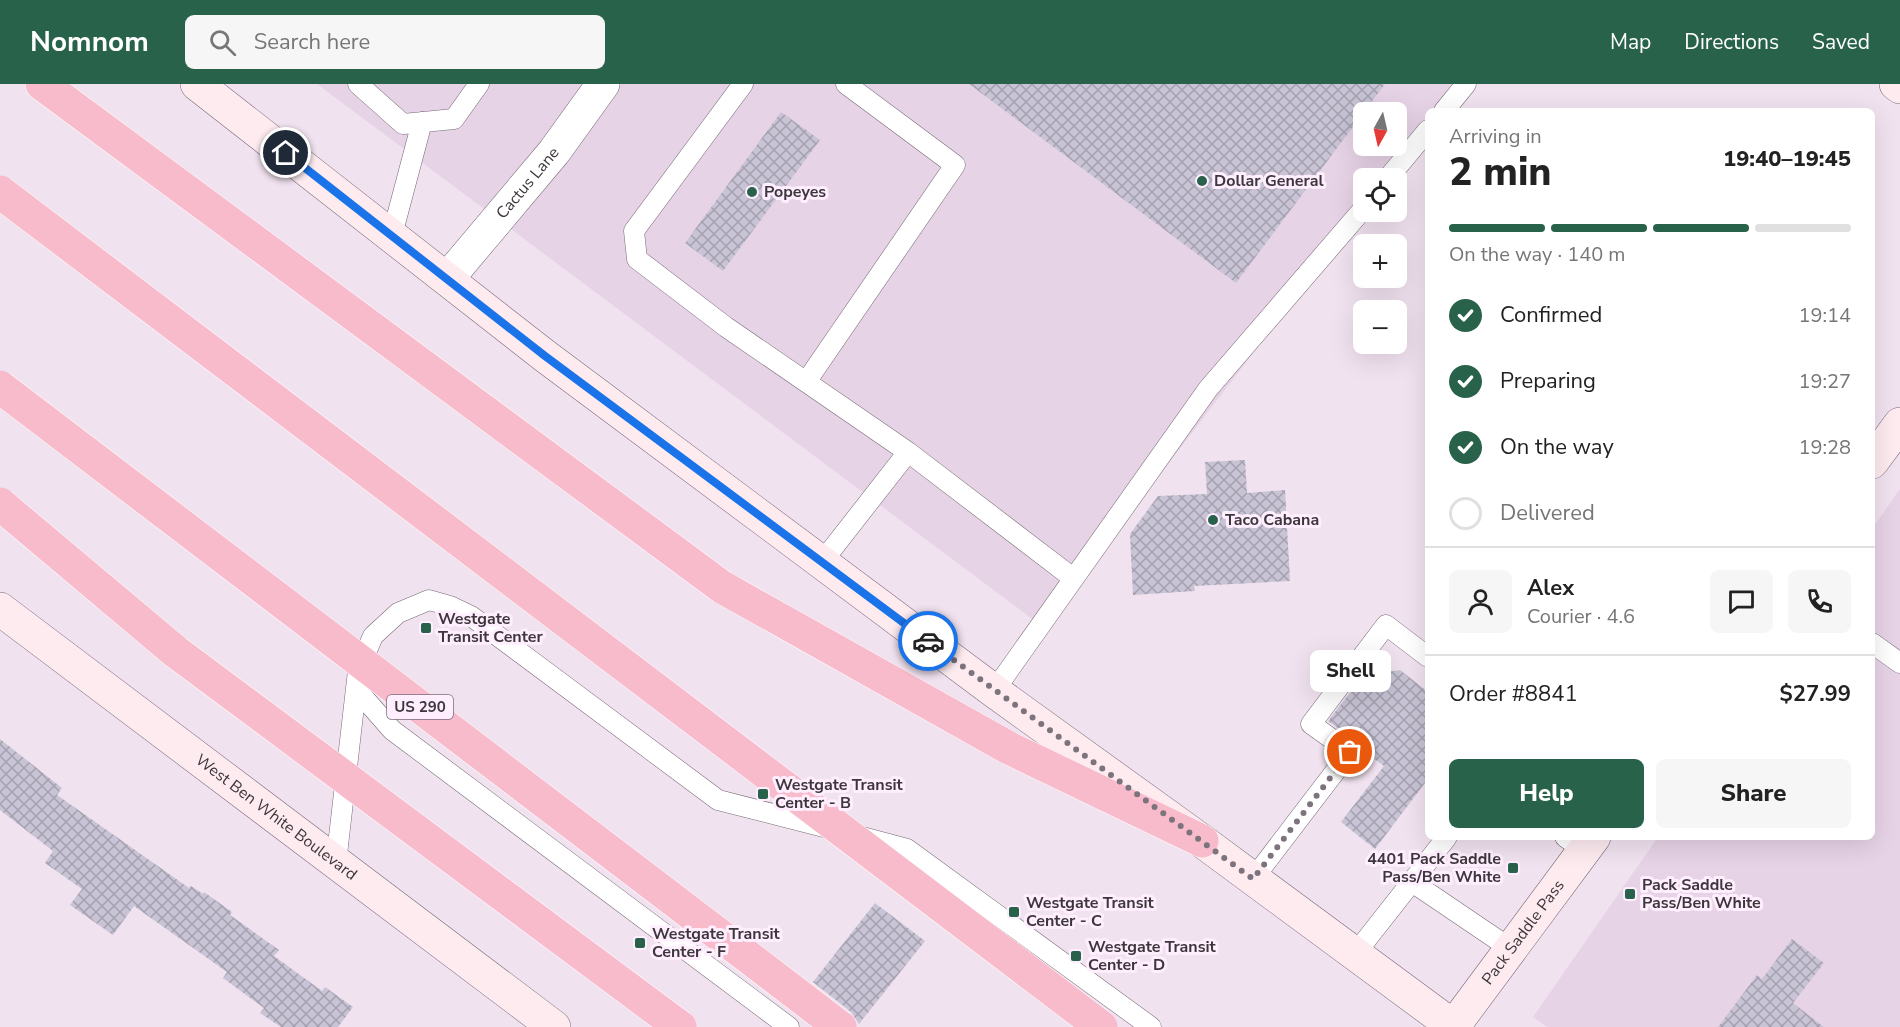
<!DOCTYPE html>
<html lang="en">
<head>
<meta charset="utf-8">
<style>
  :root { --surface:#fff; --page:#f6f6f6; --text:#222; --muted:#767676; --line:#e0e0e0; --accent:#29624b }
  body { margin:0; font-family:"Nunito Sans",sans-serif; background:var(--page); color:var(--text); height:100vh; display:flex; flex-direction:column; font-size:22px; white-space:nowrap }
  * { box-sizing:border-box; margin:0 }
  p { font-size:20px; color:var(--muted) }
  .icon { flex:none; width:33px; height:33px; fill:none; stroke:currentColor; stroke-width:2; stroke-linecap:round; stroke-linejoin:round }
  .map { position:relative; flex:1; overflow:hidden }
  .panel { position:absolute; left:1425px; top:24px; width:450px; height:732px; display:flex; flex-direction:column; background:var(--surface); border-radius:9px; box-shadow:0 6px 24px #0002 }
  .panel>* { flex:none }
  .needle { width:39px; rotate:188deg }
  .tools { position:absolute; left:1353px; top:18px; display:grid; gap:12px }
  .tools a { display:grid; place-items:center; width:54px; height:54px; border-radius:9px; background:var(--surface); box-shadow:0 6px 24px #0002; font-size:30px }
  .pin { position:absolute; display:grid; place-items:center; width:51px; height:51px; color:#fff; margin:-26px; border:3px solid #fff; border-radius:50%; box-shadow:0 2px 6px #0007 }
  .courier { position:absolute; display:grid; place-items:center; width:60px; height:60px; margin:-30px; border:4px solid #1a73e8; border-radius:50%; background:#fff; color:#222; box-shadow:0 2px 8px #0007 }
  .bubble { position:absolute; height:42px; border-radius:9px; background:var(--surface); box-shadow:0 6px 24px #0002; font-size:20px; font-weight:800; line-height:42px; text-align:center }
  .head em { font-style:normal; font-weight:800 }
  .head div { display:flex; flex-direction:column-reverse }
  .head { display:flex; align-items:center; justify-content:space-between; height:102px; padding:0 24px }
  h1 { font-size:39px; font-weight:800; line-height:45px }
  .bar { display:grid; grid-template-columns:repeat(4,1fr); gap:9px 6px; align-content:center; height:72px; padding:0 24px }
  .bar i { height:8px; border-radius:4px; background:var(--line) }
  .bar .active { background:var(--accent) }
  .bar p { grid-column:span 4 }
  .line { display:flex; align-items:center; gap:15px; padding:0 24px; border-top:2px solid var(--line) }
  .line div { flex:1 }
  .round { display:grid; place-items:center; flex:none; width:63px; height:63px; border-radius:9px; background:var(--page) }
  ol { padding:0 24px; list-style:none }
  li { display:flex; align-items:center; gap:18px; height:66px }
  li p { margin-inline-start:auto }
  li .icon { padding:6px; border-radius:50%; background:var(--accent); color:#fff; stroke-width:4 }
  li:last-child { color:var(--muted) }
  li i { width:33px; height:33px; border:3px solid var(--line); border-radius:50% }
  .button { display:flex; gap:12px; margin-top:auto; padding:12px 24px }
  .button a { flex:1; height:69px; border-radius:9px; background:var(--accent); color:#fff; font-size:24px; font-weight:800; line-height:69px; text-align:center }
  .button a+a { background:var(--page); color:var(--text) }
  header { display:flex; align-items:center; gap:36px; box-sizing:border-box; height:84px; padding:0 30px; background:var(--accent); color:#fff }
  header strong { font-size:28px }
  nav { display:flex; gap:33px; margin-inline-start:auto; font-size:21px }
  .search { width:420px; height:54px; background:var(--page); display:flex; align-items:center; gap:15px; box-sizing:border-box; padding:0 21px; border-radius:9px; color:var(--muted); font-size:22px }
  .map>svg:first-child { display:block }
  .built { fill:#e7d3e6; fill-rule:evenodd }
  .building { fill:url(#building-cross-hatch) }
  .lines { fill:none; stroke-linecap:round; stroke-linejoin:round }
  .lane-casing { stroke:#766975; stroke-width:21 }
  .street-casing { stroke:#766975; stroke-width:34 }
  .secondary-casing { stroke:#766975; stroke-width:34 }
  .highway-casing { stroke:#fff; stroke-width:34 }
  .lane { stroke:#fff; stroke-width:20 }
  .street { stroke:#fff; stroke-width:33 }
  .secondary { stroke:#fdebf0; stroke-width:33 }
  .highway { stroke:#f8bbcc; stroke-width:33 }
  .highway-bridge-casing { stroke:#fff; stroke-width:34; stroke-linecap:butt }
  .highway-bridge { stroke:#f8bbcc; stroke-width:33 }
  .done { stroke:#7c737c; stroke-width:6; stroke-dasharray:0 10.8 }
  .route { stroke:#1a73e8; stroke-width:8 }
  .poi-dot { fill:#29624b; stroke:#ffeffe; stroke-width:2 }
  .labels { text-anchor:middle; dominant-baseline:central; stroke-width:6; stroke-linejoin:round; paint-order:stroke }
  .shield { fill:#ffeffe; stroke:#776e77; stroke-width:1.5 }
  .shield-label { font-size:15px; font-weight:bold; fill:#3d373d }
  .poi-label { font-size:16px; font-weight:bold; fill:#3d373d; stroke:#ffeffe; text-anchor:start }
  .street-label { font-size:16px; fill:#3d373d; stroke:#ffeffe }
</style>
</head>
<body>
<header>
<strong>Nomnom</strong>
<div class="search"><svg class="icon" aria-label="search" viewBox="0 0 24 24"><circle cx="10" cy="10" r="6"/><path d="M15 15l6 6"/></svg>Search here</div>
<nav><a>Map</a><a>Directions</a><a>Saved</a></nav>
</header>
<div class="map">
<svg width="1900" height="943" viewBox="0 0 1900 943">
  <defs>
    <pattern id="building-cross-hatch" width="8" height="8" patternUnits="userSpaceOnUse" patternTransform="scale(1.5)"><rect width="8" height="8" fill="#c8c4d6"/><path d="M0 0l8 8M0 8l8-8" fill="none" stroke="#a4a0af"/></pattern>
  </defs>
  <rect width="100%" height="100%" fill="#f1e2f0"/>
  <path class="built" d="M317 0H1460L1439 27H1428V42L1388 94H1364L1363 126 1043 543ZM1364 28H1396V62H1364Z
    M1900 405V943H1547L1533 933 1658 753H1872V445Z"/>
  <path class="building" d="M969 0H1385L1236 199Z
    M781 28 820 56 723 187 685 159Z
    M1245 376 1247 409 1285 406 1290 497 1194 502 1195 507 1133 511 1130 450 1158 412 1207 410 1205 378Z
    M1400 586 1428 608V695L1375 765 1341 738 1384 682 1361 665 1357 658 1328 637 1363 592Z
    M0 655 62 704 57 711 189 804 191 802 203 810 204 808 232 828 230 831 279 866 274 872 322 907 325 903 353 923 338 943H281L260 929 264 924 223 894 227 888 134 822 113 851 70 821 82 805 45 779 53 767 0 726Z
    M875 819 925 857 859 940 851 928 813 898Z
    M1792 855 1824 879 1793 919 1824 943H1718L1757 891 1762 895Z"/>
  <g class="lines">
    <defs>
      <path id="lane" d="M358 0 403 40 454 35 479 0
        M743 0 634 147 637 175 726 243 908 368 822 478
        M1444 27 1466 0
        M1388 94 1428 46
        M392 151 422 38
        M806 298 955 81 846 0
        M908 368 1073 494
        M1872 559 1900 579
        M357 606 392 646 789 943
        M994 607 1208 305 1364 124
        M862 753 907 765 1151 943
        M1565 753 1584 766
        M336 779 358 587 373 552 398 529 429 516 450 522 471 532 718 716 828 744
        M1253 795 1350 668 1311 640 1386 541 1428 573
        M1412 798 1511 865
        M1355 870 1447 753"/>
      <g id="street">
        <path id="s1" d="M448 194 554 68 603 0"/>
      </g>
      <g id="secondary">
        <path d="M197 0 545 272 994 607 1202 757 1454 943"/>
        <path d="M1896 0 1900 3"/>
        <path d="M1872 378 1900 340"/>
        <path id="s2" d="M0 525 554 943"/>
        <path id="s3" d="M1453 943 1594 753"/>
      </g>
      <path id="highway" d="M42 0 722 503 1009 664 1202 757"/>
    </defs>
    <use href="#lane" class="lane-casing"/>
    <use href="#street" class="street-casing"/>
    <use href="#secondary" class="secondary-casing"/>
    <use href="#highway" class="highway-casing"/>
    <use href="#lane" class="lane"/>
    <use href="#street" class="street"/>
    <use href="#secondary" class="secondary"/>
    <use href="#highway" class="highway"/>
    <defs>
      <path id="highway-bridge" d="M0 108 1101 943
        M0 303 840 943
        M0 420 176 568 680 943"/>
    </defs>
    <use href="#highway-bridge" class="highway-bridge-casing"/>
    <use href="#highway-bridge" class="highway-bridge"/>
  </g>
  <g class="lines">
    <path class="done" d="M928 557 1253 795 1350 668"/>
    <path class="route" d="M286 69 545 272 928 557"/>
  </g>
  <g class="poi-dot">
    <circle cx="1202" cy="97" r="6"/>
    <circle cx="752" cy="108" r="6"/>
    <circle cx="1213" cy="436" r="6"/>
    <rect x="420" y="538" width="12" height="12" rx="3"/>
    <rect x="757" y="704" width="12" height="12" rx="3"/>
    <rect x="1507" y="778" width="12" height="12" rx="3"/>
    <rect x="1624" y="804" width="12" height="12" rx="3"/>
    <rect x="1008" y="822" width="12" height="12" rx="3"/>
    <rect x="634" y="853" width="12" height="12" rx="3"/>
    <rect x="1070" y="866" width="12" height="12" rx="3"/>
  </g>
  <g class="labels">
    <rect class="shield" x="387" y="611" width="66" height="24" rx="4.5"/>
    <g class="shield-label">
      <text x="420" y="623">US 290</text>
    </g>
    <g class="poi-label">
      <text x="1214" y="97">Dollar General</text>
      <text x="764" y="108">Popeyes</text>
      <text x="1225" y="436">Taco Cabana</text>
      <text x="438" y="535">Westgate<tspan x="438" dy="18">Transit Center</tspan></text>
      <text x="775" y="701">Westgate Transit<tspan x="775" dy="18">Center - B</tspan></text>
      <text x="1501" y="775" text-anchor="end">4401 Pack Saddle<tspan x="1501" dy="18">Pass/Ben White</tspan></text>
      <text x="1642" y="801">Pack Saddle<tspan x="1642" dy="18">Pass/Ben White</tspan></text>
      <text x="1026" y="819">Westgate Transit<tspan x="1026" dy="18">Center - C</tspan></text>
      <text x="652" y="850">Westgate Transit<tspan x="652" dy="18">Center - F</tspan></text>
      <text x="1088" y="863">Westgate Transit<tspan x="1088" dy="18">Center - D</tspan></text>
    </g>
    <g class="street-label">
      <text stroke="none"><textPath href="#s1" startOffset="124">Cactus Lane</textPath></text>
      <text stroke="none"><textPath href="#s2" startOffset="346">West Ben White Boulevard</textPath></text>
      <text stroke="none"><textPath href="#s3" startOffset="118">Pack Saddle Pass</textPath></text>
    </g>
  </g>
</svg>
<div class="tools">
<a><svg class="needle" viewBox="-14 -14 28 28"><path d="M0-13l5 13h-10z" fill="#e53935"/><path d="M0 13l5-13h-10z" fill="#767676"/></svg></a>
<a><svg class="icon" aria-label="locate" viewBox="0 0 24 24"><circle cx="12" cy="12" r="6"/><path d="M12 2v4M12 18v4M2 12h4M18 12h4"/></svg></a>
<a>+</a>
<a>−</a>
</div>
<div class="pin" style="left:1350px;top:668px;background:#ea580c"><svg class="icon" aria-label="bag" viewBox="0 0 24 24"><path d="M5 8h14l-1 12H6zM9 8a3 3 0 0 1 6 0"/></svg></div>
<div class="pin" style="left:286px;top:69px;background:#1f2937"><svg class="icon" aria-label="home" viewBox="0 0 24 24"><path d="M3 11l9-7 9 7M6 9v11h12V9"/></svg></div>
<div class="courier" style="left:928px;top:557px"><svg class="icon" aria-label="car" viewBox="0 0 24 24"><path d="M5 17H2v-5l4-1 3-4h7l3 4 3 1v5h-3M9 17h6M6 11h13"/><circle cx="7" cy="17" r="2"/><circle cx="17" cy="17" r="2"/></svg></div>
<div class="bubble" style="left:1310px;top:566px;width:81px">Shell</div>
<section class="panel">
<div class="head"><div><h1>2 min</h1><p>Arriving in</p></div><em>19:40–19:45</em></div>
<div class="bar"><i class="active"></i><i class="active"></i><i class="active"></i><i></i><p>On the way · 140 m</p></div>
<ol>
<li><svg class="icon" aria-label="check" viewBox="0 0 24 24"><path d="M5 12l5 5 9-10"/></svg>Confirmed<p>19:14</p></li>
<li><svg class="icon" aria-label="check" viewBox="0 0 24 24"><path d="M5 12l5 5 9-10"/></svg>Preparing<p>19:27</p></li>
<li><svg class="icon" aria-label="check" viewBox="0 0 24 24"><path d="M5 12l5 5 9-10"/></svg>On the way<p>19:28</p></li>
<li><i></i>Delivered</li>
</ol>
<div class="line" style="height:108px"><a class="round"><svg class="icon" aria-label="person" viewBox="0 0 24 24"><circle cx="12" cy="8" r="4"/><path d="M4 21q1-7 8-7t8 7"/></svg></a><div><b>Alex</b><p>Courier · 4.6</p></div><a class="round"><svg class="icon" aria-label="chat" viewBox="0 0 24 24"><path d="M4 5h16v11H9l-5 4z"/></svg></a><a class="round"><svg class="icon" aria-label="phone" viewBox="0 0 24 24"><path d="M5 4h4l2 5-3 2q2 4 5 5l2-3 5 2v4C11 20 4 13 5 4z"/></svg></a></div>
<div class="line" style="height:78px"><div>Order #8841</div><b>$27.99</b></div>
<div class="button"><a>Help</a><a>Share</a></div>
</section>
</div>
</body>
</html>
